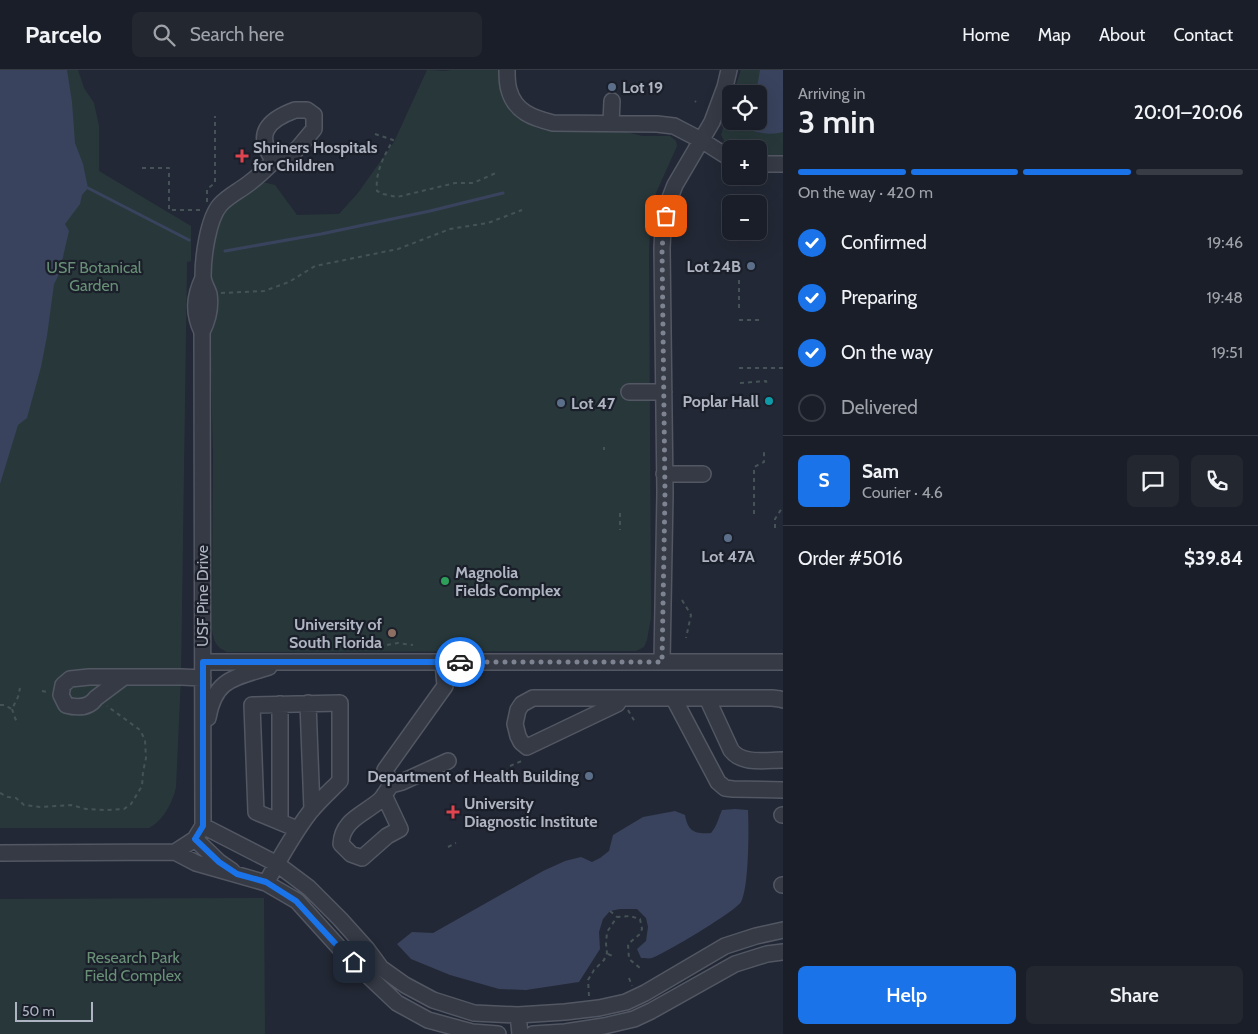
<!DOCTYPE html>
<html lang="en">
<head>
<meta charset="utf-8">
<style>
  :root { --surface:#1a1e28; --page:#232730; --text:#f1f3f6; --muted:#9fa2a8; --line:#383c45; --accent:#1a73e8 }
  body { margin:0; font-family:Cabin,sans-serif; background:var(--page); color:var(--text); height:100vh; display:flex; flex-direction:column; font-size:19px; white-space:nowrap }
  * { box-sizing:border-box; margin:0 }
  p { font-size:16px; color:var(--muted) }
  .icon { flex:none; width:28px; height:28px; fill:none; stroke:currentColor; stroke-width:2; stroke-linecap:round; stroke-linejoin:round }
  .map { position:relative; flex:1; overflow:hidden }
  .sheet { display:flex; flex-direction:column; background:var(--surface); width:475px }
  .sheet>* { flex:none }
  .tools { position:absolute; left:722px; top:15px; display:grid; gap:10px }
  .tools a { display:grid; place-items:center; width:45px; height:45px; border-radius:8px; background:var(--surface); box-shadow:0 5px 20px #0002,0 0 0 1px var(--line); font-size:25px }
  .scale { position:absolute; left:15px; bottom:12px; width:78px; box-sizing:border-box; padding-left:5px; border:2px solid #afb4c2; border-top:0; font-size:14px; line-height:18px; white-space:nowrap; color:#afb4c2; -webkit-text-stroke:4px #1a1f2a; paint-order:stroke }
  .pin { position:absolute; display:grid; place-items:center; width:42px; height:42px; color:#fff; margin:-21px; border-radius:10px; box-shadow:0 2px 8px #0006 }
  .courier { position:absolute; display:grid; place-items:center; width:50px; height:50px; margin:-25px; border:4px solid #1a73e8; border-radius:50%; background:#fff; color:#222; box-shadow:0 1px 6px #0007 }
  .summary em { font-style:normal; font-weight:600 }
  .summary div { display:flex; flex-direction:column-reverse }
  .summary { display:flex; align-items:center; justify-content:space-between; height:85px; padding:0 15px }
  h1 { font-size:32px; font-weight:600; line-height:38px }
  .bar { display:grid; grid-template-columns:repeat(4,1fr); gap:8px 5px; align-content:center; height:60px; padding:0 15px }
  .bar i { height:6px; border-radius:4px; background:var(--line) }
  .bar .current { background:var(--accent) }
  .bar p { grid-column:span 4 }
  .line { display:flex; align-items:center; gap:12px; padding:0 15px; border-top:1px solid var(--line) }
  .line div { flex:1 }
  .round { display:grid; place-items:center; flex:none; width:52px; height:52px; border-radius:8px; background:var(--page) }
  ol { padding:0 15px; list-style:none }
  li { display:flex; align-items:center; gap:15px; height:55px }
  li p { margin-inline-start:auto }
  li .icon { padding:5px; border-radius:50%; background:var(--accent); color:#fff; stroke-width:4 }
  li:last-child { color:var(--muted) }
  li i { width:28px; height:28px; border:2px solid var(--line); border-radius:50% }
  .button { display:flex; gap:10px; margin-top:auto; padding:10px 15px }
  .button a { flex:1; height:58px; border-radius:8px; background:var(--accent); color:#fff; font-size:20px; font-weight:600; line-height:58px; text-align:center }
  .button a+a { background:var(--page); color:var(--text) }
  header { display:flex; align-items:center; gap:30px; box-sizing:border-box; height:70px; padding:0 25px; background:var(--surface); border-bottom:1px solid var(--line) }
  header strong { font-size:24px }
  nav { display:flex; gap:28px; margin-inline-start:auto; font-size:18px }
  .search { width:350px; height:45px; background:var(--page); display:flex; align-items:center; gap:12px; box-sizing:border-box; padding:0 18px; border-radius:8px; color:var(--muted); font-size:19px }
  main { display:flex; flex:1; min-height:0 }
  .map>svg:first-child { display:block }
  .green { fill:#28383a }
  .water { fill:#39435d }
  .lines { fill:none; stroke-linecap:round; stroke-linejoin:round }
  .stream { stroke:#39435d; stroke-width:3 }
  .minor-casing { stroke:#525763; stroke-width:18 }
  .path { stroke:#455357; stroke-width:2; stroke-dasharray:4 4; stroke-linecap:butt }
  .minor { stroke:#353a45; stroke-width:15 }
  .done { stroke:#7e8391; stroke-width:5; stroke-dasharray:0 9 }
  .route { stroke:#1a73e8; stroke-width:6 }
  .service-dot { fill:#5c6f8a; stroke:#1a1f2a; stroke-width:2 }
  .health-dot { fill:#e0444e; stroke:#1a1f2a; stroke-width:2 }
  .culture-dot { fill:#0f9aa8; stroke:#1a1f2a; stroke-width:2 }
  .leisure-dot { fill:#2e9e5b; stroke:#1a1f2a; stroke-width:2 }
  .education-dot { fill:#8d6e63; stroke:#1a1f2a; stroke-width:2 }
  .labels { text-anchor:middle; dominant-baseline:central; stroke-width:4.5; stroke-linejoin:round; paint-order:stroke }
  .poi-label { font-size:16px; font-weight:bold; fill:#afb4c2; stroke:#1a1f2a; text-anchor:start }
  .park-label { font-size:16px; fill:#699077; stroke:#1a1f2a }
  .street-label { font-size:16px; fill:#afb4c2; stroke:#1a1f2a }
</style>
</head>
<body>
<header>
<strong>Parcelo</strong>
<div class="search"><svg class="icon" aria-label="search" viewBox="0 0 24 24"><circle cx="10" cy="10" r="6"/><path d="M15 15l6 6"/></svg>Search here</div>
<nav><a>Home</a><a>Map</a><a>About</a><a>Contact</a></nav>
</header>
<main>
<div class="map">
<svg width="783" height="964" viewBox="0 0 783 964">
  <rect width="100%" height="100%" fill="#222835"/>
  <path class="green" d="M0 0H78L84 18 94 33 99 56V101L191 156V191L187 192 181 607 176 717C173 732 163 751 149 758H0Z
    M427 0 445 1 451 0H499L512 40 523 51 537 58 548 61H622L642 66H670L676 71 677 76 656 123 651 149 649 179 651 548 647 570 644 577 636 581 227 582C216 577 214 572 212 560L213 381 208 183 221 144 239 127 262 112 275 115 297 145 339 144 358 123 394 72Z
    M741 0H783V85L759 86V79H733L727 76 721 65 731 31V51H759V24H733Z
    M264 828 265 964H0V829Z"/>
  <path class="water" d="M0 0H67L72 32 75 73 83 94 88 118 82 125 80 134 65 154 69 161 59 204 54 214 47 266 41 297 27 348 18 355 0 414Z
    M760 0H783V62C768 66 754 62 740 57L744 51H759V24H756Z
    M735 739 748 740C749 758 749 817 741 832 736 841 664 884 652 888 649 889 644 888 641 888L637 879 646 871 648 857 646 848 637 839H620L610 841 603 849 599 862 600 879 579 912 526 920 499 919 450 905 411 889 397 874 412 862 433 863 543 801 565 791 581 787 592 792 600 788 609 781 613 765 643 747 675 741 685 745C688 762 695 764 711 763 717 756 718 749 722 740Z"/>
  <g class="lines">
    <path class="stream" d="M88 118 189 170
      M225 181 321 164 430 141 503 123"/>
    <defs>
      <path id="minor" d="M507 0C507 6 507 14 509 20 515 42 533 48 553 53L657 54 674 56 701 70 731 89
        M295 40H307L314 45V59L299 77 292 84 281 91H274C254 64 268 50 295 40Z
        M611 53 612 31
        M759 94H783
        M202 262C193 243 194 227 203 208
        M629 322H664
        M664 404H703
        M203 592H783
        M662 592 665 423 662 178 663 159 668 133 675 115 712 52 725 17 729 0
        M124 607 96 628C89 638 77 638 66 635L61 625 63 615 70 609 89 607H181L203 608
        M621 628 617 634 527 677 521 672 518 666 515 654 518 640 522 634 533 628H772L780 629 783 630
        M707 628 731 680C742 695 766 690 783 690
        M674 629 718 712 725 718 733 719 783 720
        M308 633 312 740
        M280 634V751
        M208 648C215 607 236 608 269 597
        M391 715 385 700 445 616 443 592
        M384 725 400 759 387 766 362 788 351 784 341 774C342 750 364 744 379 731 384 727 387 720 391 715L402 712 448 691
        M782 745H783
        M203 756 277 794 309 818 340 849 367 879 381 898 405 915 433 930 474 943 518 945 565 942 599 938 626 932 645 923 725 876 756 866 783 860
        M195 769 219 792 232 801
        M175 782 196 793 266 813 297 831 344 883 397 933 428 950 472 962 498 964
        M0 783 175 782 195 769 203 756 202 262C208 250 211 237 209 224 207 218 203 212 203 206 203 187 208 149 220 135 228 126 239 121 248 114 258 107 266 99 274 91
        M266 813C280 788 293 764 310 742 319 731 330 721 340 711V633L252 635 256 742 297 759
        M782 815H783
        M518 945 520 964
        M533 964 565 962 604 956 634 949 651 941 735 894 767 884 783 882"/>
    </defs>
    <use href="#minor" class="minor-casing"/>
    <path class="path" d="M695 31 696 32
      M375 64 393 70C384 86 375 102 377 121L383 124 397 127 455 113H473L496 103
      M142 98H169V140H203
      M207 132V119L215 113V46
      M739 210V238
      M221 223 264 221 289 212 315 196 398 179 450 159 488 153 522 140
      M739 250H761
      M739 298H783
      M740 313 766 311 767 315
      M604 377V380
      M620 443V460
      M754 444V397L764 392V379
      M775 458V449L782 438
      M682 530 691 545 686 568
      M387 575 398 573 413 575
      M42 621 48 622
      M0 635H4L12 639 18 627 20 618
      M12 639 15 648 18 654
      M628 640 635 652
      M510 696 524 690
      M0 723 8 727 16 728 24 735 41 737 71 735 86 739 106 740 124 739 131 734 142 716 143 702 146 688 145 670 140 660 107 636
      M448 777 456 773
      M610 841 617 847
      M608 884 615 887
      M629 908 632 916
      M589 926 588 910 594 900 604 890 607 883 606 874 607 862 617 847 630 846 640 849 642 859 640 864 628 874 629 889 640 898"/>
    <use href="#minor" class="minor"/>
  </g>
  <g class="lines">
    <path class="done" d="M460 592H662L665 423 662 178 664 159 666 146"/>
    <path class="route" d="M354 892 344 883 296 831 266 812 237 804 219 792 195 769 203 756V592H460"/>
  </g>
  <g class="service-dot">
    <circle cx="612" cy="17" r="5"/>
    <circle cx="751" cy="196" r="5"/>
    <circle cx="561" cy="333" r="5"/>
    <circle cx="728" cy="468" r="5"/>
    <circle cx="589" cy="706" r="5"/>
  </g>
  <g class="health-dot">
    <path d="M239.5 78.5h5v5h5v5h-5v5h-5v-5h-5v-5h5z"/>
    <path d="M450.5 734.5h5v5h5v5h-5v5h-5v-5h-5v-5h5z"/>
  </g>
  <circle class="culture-dot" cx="769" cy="331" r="5"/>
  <circle class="leisure-dot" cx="445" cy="511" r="5"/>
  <circle class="education-dot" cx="392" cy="563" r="5"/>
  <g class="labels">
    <g class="poi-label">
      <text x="622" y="17">Lot 19</text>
      <text x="253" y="77">Shriners Hospitals<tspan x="253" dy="18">for Children</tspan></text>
      <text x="741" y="196" text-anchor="end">Lot 24B</text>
      <text x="759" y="331" text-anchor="end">Poplar Hall</text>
      <text x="571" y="333">Lot 47</text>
      <text x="728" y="486" text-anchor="middle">Lot 47A</text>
      <text x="455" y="502">Magnolia<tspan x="455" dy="18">Fields Complex</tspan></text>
      <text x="382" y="554" text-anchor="end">University of<tspan x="382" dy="18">South Florida</tspan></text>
      <text x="579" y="706" text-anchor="end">Department of Health Building</text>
      <text x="464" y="733">University<tspan x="464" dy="18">Diagnostic Institute</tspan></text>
    </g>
    <g class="park-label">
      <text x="94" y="197">USF Botanical<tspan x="94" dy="18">Garden</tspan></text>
      <text x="133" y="887">Research Park<tspan x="133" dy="18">Field Complex</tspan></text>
    </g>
    <g class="street-label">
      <text transform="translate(202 526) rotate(-90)">USF Pine Drive</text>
    </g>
  </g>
</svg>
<div class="tools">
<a><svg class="icon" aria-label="locate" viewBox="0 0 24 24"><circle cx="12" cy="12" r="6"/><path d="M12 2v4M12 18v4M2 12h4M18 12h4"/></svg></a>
<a>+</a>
<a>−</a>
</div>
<div class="scale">50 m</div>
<div class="pin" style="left:666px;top:146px;background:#ea580c"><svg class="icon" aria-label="bag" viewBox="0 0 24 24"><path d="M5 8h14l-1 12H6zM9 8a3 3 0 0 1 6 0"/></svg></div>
<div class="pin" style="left:354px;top:892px;background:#1f2937"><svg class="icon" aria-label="home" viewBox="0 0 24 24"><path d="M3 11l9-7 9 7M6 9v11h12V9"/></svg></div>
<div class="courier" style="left:460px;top:592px"><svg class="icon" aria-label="car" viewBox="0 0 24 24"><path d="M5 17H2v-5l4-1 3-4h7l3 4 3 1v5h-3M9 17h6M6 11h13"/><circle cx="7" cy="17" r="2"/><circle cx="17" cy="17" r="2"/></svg></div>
</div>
<section class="sheet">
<div class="summary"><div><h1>3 min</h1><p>Arriving in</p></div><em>20:01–20:06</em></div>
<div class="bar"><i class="current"></i><i class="current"></i><i class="current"></i><i></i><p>On the way · 420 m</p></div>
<ol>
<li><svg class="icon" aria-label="check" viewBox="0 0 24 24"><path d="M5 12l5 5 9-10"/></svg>Confirmed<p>19:46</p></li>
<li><svg class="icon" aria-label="check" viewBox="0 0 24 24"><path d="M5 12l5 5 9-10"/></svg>Preparing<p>19:48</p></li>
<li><svg class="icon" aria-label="check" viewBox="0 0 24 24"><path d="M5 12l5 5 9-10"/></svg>On the way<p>19:51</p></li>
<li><i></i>Delivered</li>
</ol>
<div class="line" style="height:90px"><b class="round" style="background:var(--accent);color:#fff">S</b><div><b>Sam</b><p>Courier · 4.6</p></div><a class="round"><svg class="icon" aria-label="chat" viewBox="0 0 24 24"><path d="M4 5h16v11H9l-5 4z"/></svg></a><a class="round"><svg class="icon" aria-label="phone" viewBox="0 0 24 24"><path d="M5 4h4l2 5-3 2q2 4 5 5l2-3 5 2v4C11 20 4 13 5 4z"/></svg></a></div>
<div class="line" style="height:65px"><div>Order #5016</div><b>$39.84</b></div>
<div class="button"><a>Help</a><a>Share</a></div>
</section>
</main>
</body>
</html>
